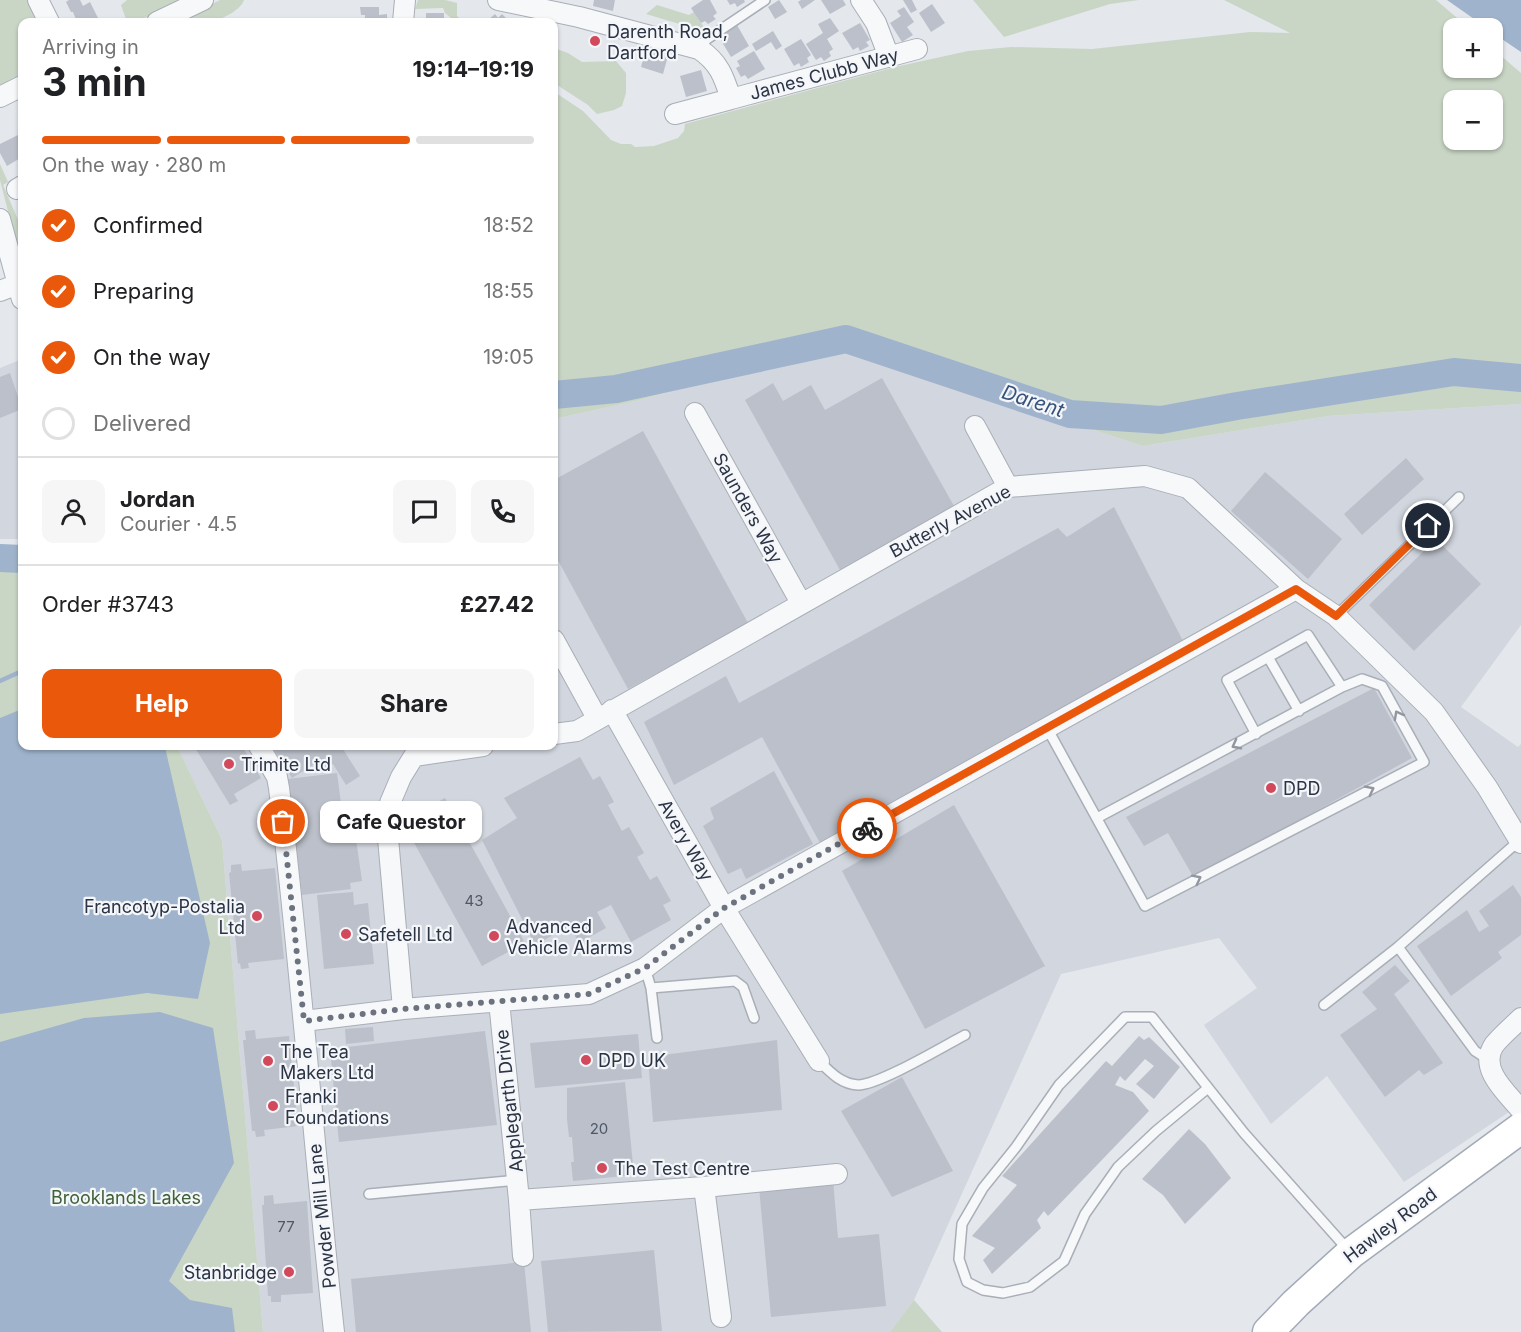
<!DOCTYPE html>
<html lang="en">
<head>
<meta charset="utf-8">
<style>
  :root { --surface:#fff; --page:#f6f6f6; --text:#202124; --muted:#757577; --line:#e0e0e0; --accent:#ea580c }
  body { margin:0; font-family:Inter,sans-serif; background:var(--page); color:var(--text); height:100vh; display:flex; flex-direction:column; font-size:22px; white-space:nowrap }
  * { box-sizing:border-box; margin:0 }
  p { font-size:20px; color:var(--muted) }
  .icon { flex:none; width:33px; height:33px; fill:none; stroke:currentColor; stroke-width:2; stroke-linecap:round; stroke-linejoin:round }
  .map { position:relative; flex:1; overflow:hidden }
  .panel { position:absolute; left:18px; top:18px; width:540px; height:732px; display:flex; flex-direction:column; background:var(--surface); border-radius:12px; box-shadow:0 2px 4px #0004 }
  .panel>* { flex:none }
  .fabs { position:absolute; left:1443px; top:18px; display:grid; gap:12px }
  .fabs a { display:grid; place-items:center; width:60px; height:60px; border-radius:12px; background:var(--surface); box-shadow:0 2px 4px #0004; font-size:30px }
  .pin { position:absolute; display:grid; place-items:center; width:51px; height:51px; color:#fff; margin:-26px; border:3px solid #fff; border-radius:50%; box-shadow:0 2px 6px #0007 }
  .courier { position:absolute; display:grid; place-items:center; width:60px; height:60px; margin:-30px; border:4px solid #ea580c; border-radius:50%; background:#fff; color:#222; box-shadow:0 2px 8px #0007 }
  .bubble { position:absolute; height:42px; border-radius:12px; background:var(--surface); box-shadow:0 2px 4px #0004; font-size:20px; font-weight:700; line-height:42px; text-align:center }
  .overview em { font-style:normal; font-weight:700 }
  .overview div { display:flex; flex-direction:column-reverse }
  .overview { display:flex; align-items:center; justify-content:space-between; height:102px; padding:0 24px }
  h1 { font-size:39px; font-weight:700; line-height:45px }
  .bar { display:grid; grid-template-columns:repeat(4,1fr); gap:9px 6px; align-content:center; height:72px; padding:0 24px }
  .bar i { height:8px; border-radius:4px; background:var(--line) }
  .bar .on { background:var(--accent) }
  .bar p { grid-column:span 4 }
  .line { display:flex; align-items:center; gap:15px; padding:0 24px; border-top:2px solid var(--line) }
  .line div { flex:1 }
  .round { display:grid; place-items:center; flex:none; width:63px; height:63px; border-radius:12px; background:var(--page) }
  ol { padding:0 24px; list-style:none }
  li { display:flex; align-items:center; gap:18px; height:66px }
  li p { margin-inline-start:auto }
  li .icon { padding:6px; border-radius:50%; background:var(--accent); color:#fff; stroke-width:4 }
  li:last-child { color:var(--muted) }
  li i { width:33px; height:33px; border:3px solid var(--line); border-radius:50% }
  .cta { display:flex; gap:12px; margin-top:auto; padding:12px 24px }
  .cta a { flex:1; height:69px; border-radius:12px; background:var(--accent); color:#fff; font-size:24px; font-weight:700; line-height:69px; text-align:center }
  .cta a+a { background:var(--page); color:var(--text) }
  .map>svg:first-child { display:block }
  .built { fill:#d2d6de }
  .green { fill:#c9d6c5; fill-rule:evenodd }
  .water { fill:#9fb4cc }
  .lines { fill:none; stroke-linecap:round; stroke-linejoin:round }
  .stream { stroke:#9fb4cc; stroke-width:4.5 }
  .river { stroke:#9fb4cc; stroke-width:28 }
  .building { fill:#bbc0ca }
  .lane-casing { stroke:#a9aeb7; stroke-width:12 }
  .street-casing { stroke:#a9aeb7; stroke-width:22 }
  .primary-casing { stroke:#a3abb8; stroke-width:33 }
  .lane { stroke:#f7f8fa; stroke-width:9 }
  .street { stroke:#f7f8fa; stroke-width:20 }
  .primary { stroke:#fff; stroke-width:30 }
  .oneway { stroke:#9196a0 }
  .done { stroke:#6c737f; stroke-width:6; stroke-dasharray:0 10.8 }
  .route { stroke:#ea580c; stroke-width:8 }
  .poi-dot { fill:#d1495b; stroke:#f4f6f9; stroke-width:2 }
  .labels { text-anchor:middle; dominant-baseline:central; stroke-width:4.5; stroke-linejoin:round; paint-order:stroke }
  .number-label { font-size:15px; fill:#4f5766 }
  .poi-label { font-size:18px; fill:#2b3445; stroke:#f4f6f9; text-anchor:start }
  .street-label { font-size:18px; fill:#2b3445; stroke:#f4f6f9 }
  .park-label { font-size:18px; fill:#3f6138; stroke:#f4f6f9 }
  .water-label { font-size:20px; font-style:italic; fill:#34527a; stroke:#f4f6f9 }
</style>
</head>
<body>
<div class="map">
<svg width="1521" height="1332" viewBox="0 0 1521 1332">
  <rect width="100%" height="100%" fill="#e4e7ec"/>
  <path class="built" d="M851 352 1143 446 1328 416 1521 404V625L1461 707 1518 747 1521 744V1104L1404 1182 1327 1076 1271 1124 1204 1025 1257 988 1219 938 1061 974 914 1300 890 1332H263L222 840 177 746H554V419L636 401 743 371Z
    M22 359V539H0V368Z"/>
  <path class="green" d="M0 0H50L52 7 48 22H22V74L0 85Z
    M127 0H181L142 19 127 22 121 5Z
    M220 0H244C241 10 222 19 212 22 202 25 187 22 176 22Z
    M418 0H445L457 3V16L463 22H456L445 13 443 8 415 9Z
    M973 0H1139L1110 4 1004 37Z
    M1224 0H1436L1469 28H1454V68H1492L1493 49 1521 73V404L1328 416 1143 446 851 352 743 371 636 401 554 419V160L558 159 556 93 583 111 611 140 621 144H631L635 147 654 146 678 138 684 131 685 124 692 122 895 67 968 51 1011 47 1092 49 1250 32 1290 33ZM1454 100H1492V140H1454Z
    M657 5 689 15 694 12 707 32 699 37 693 28 646 14Z
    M554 48 568 53 582 62 616 61 626 73V93L622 106 614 110 597 114 588 105 554 83Z
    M0 164 8 182 3 185 22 229V266L0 180Z
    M0 553 22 563V746H177L222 840 263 1332H0Z
    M914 1300 942 1332H890Z"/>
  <path class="water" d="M1447 0H1521V52L1493 33 1492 28H1487Z
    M22 709V746L165 747 210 943 198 999 147 993 0 1014V718Z
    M160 1012 213 1028 234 1163 169 1281 190 1300 232 1308 235 1332H0V1042L84 1018Z"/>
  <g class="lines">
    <path class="stream" d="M0 681 22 671"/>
    <path class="river" d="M554 395 616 389 846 339 1070 414 1161 420 1237 406 1454 372 1521 378
      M0 558 22 559"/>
  </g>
  <path class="building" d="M69 0H80L83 6 90 2 99 20 94 22H77L73 12H71L66 2Z
    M594 0H615L613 11 593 6Z
    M703 0H710L717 13 713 16 716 19 708 24 705 21 701 23 691 8Z
    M727 0H744L745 2 737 7 735 3 730 5Z
    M779 0 787 12 775 19 768 7Z
    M801 0H815L802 9 798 2Z
    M821 0H843L846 5 830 14Z
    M903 0H912L917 10 911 13Z
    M932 4 945 23 931 32 919 13Z
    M360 7H379V15L387 14V22H365V15H361Z
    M904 7 914 22 907 27 913 35 902 42 890 23 901 16 897 11Z
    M426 13H444V20H440V22H426Z
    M495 14 498 18 502 14 510 22H490L488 20Z
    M830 18 839 31 827 39 833 49 829 52 831 56 824 61 821 57 816 60 806 44 823 33 818 24Z
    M860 23 870 40 866 42 869 46 860 51 858 47 853 50 842 33Z
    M737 25 749 46 731 57 719 37Z
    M773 31 782 46 776 50 771 42 756 51 752 44Z
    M591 35 601 37 599 46 589 45Z
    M801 39 811 55 807 58 809 62 801 67 799 63 794 66 784 49Z
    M647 46 669 52 663 74 641 67Z
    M754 51 765 69 748 79 745 75 741 77 736 68 740 66 737 61Z
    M701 70 707 91 686 97 680 76Z
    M20 134 22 140V157L7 166 0 153V144Z
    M10 373 22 409 0 418V377Z
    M882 378 954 506 840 570 745 400 773 383 783 401 811 385 825 410Z
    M643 431 748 623 628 689 554 553V480Z
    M1406 458 1424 479 1362 535 1344 514Z
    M1265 472 1342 539 1308 579 1231 511Z
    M1114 507 1183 641 820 843 762 737 674 785 644 722 726 676 739 703 1058 528 1067 537Z
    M1436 539 1481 584 1414 651 1369 605Z
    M1374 688 1412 758 1194 878 1168 833 1144 846 1126 817Z
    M194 746H242L261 778 234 794 238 801 230 805Z
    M272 746H341L360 776 346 785 333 764 321 771 316 763 292 778Z
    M580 757 593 780 600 776 614 802 608 805 622 831 629 827 644 853 637 857 650 880 657 876 671 901 663 905 671 920 631 942 611 905 597 912 606 928 579 943 570 926 535 945 482 840 517 818 504 798Z
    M774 771 813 844 746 879 741 868 728 874 703 826 714 819 710 808Z
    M337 773 345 833 355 832 362 881 350 883 351 889 302 895 288 779Z
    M445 798 525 943 482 966 402 821Z
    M954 805 1045 966 925 1029 842 871Z
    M241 864 242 871 275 868 284 959 248 963 249 968 241 969 240 963 238 964 229 873 231 872V865Z
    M1513 885 1521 897V935L1498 952 1502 958 1451 996 1417 946 1467 910 1479 932 1489 926 1479 911Z
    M353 892 354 905 368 903 374 964 324 969 317 895Z
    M1395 965 1410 981 1394 994 1443 1063 1424 1075 1419 1070 1385 1097 1340 1035 1377 1009 1362 992Z
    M373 1027 374 1041 346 1044 345 1029Z
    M255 1030 256 1039 289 1036 298 1126 264 1130 265 1136 256 1137 255 1131H252L243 1040H246L245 1031Z
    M485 1031 497 1125 339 1142 330 1049Z
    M638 1034 642 1078 535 1088 530 1043Z
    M1139 1036 1144 1040 1149 1037 1180 1067 1154 1099 1136 1084 1154 1066 1145 1059 1125 1081 1120 1076 1115 1085 1133 1092 1149 1111 1048 1216 1044 1211 1037 1220 1041 1228 992 1274 983 1260 995 1248 972 1236 1017 1185 1002 1176 1106 1061 1112 1066Z
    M777 1040 782 1110 653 1122 648 1057Z
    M902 1077 953 1171 892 1197 841 1111Z
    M625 1082 634 1175 573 1181 571 1162H574L572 1137H569L567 1119V1088Z
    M1189 1129 1205 1144 1231 1178 1185 1224 1163 1195 1142 1179Z
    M833 1180 838 1238 879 1234 886 1306 771 1317 759 1187Z
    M273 1195 274 1204 307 1201 313 1293 281 1295V1302H271V1296H268L262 1205H264V1196Z
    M654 1250 662 1331 548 1332 541 1261Z
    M524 1262 531 1332H356L351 1279Z"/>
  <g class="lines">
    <defs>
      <path id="lane" d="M699 49 707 39 765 0
        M1336 616 1459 497
        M1268 657 1299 711
        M1047 728 1145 906 1424 762 1382 686 1362 679 1342 687 1097 818
        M1256 734 1227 680 1308 635 1342 687
        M1398 947 1520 840
        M645 968 651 988 657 1038
        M651 988 735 981 743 987 754 1018
        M1324 1005 1398 947 1475 1051 1489 1060
        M819 1061C830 1072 841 1084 858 1085 879 1085 944 1046 965 1035
        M1208 1088 1156 1131 1118 1167 1085 1214 1064 1261 1030 1287 1003 1293 983 1290 967 1282 959 1259 962 1224 983 1188 1016 1147 1059 1085 1125 1017H1152L1244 1133 1349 1251
        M369 1194 517 1180"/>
      <path id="street" d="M38 0 49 22
        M498 0 579 17 699 49C719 62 724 77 731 99L917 49
        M861 0 876 23 889 57
        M157 22 203 0
        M403 22 405 0
        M0 97 22 86
        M675 114 731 99
        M17 189 22 186
        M0 219 22 299
        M0 291 18 284
        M695 413 801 603
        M975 426 1008 487
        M554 640 597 718
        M612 710 724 908 819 1061
        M554 734 577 731 1008 487 1145 476 1188 488 1296 589 1336 616 1434 712 1487 787 1521 843
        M259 746 277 777 279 788C301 969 314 1151 334 1332
        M499 1001 519 1200 704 1187 721 1317
        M403 1009 388 838 390 803 401 777 414 756 483 746
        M1521 1018C1512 1027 1501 1036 1494 1045 1478 1069 1507 1093 1521 1110
        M304 1021 403 1009 589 994 645 968 724 908 1296 589
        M704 1187 837 1174
        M519 1200 523 1256"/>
      <path id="primary" d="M1268 1332 1296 1303 1351 1253 1521 1128"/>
    </defs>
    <use href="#lane" class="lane-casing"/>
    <use href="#street" class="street-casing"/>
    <use href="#primary" class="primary-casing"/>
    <use href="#lane" class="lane"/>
    <use href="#street" class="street"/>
    <use href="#primary" class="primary"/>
  </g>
  <defs><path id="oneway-chevron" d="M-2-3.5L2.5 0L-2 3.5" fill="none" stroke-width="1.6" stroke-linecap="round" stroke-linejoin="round" transform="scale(1.5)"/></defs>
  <g class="oneway">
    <use href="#oneway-chevron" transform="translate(1398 715) rotate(-119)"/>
    <use href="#oneway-chevron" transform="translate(1236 745) rotate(152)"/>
    <use href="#oneway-chevron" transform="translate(1370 790) rotate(-27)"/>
    <use href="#oneway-chevron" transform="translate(1197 879) rotate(-27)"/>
  </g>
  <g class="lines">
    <path class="done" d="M283 822 304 1021 403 1009 589 994 645 968 724 908 867 828"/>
    <path class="route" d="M867 828 1296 589 1336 616 1428 526"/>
  </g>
  <g class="poi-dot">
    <circle cx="595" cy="41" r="6"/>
    <circle cx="229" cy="764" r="6"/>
    <circle cx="1271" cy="788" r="6"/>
    <circle cx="257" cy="916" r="6"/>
    <circle cx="346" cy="934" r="6"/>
    <circle cx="494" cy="936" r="6"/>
    <circle cx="586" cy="1060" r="6"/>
    <circle cx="268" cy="1061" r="6"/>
    <circle cx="273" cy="1106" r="6"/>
    <circle cx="602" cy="1168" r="6"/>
    <circle cx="289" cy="1272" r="6"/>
  </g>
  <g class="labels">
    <g class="number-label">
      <text x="474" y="900">43</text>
      <text x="599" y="1128">20</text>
      <text x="286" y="1226">77</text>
    </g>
    <g class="poi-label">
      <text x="607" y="31">Darenth Road,<tspan x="607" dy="21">Dartford</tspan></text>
      <text x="241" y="764">Trimite Ltd</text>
      <text x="1283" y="788">DPD</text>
      <text x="245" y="906" text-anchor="end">Francotyp-Postalia<tspan x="245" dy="21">Ltd</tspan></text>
      <text x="506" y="926">Advanced<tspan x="506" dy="21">Vehicle Alarms</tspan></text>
      <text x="358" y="934">Safetell Ltd</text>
      <text x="280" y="1051">The Tea<tspan x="280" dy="21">Makers Ltd</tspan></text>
      <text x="598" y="1060">DPD UK</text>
      <text x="285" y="1096">Franki<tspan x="285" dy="21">Foundations</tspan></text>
      <text x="614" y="1168">The Test Centre</text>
      <text x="277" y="1272" text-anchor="end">Stanbridge</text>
    </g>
    <g class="street-label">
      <text transform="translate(824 74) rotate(-15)">James Clubb Way</text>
      <text transform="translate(748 508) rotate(61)">Saunders Way</text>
      <text transform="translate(950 521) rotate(-28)">Butterly Avenue</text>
      <text transform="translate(686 840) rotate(60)">Avery Way</text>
      <text transform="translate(509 1101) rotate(-96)">Applegarth Drive</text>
      <text transform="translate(322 1216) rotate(-96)">Powder Mill Lane</text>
      <text transform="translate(1390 1225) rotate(-37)">Hawley Road</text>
    </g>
    <g class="park-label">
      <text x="126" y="1197">Brooklands Lakes</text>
    </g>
    <g class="water-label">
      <text transform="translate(1033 401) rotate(18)">Darent</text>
    </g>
  </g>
</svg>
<div class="fabs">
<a>+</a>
<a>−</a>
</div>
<div class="pin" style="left:283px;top:822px;background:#ea580c"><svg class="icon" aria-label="bag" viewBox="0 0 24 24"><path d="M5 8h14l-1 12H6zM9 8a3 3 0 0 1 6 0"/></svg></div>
<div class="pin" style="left:1428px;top:526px;background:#1f2937"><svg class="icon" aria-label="home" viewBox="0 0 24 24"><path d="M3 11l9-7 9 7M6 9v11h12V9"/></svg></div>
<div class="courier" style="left:867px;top:828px"><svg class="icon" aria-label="bike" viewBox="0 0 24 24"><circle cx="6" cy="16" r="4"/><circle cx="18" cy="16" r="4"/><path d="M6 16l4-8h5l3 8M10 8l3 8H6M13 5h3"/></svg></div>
<div class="bubble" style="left:320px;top:801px;width:162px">Cafe Questor</div>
<section class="panel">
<div class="overview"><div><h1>3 min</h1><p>Arriving in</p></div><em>19:14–19:19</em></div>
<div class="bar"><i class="on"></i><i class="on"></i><i class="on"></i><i></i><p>On the way · 280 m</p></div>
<ol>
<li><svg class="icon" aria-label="check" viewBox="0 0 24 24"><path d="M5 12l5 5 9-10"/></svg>Confirmed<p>18:52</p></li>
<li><svg class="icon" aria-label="check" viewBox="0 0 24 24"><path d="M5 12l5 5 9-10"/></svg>Preparing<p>18:55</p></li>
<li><svg class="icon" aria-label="check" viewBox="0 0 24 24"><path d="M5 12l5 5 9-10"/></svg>On the way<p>19:05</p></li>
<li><i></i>Delivered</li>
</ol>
<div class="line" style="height:108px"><a class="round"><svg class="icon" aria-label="person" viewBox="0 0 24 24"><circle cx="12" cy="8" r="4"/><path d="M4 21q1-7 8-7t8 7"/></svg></a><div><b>Jordan</b><p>Courier · 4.5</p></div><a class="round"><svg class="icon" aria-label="chat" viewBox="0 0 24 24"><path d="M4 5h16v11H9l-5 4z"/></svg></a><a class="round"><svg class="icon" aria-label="phone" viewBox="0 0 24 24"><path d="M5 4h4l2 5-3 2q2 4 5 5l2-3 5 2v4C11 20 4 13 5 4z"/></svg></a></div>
<div class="line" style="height:78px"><div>Order #3743</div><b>£27.42</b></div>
<div class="cta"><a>Help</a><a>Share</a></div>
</section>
</div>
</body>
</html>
